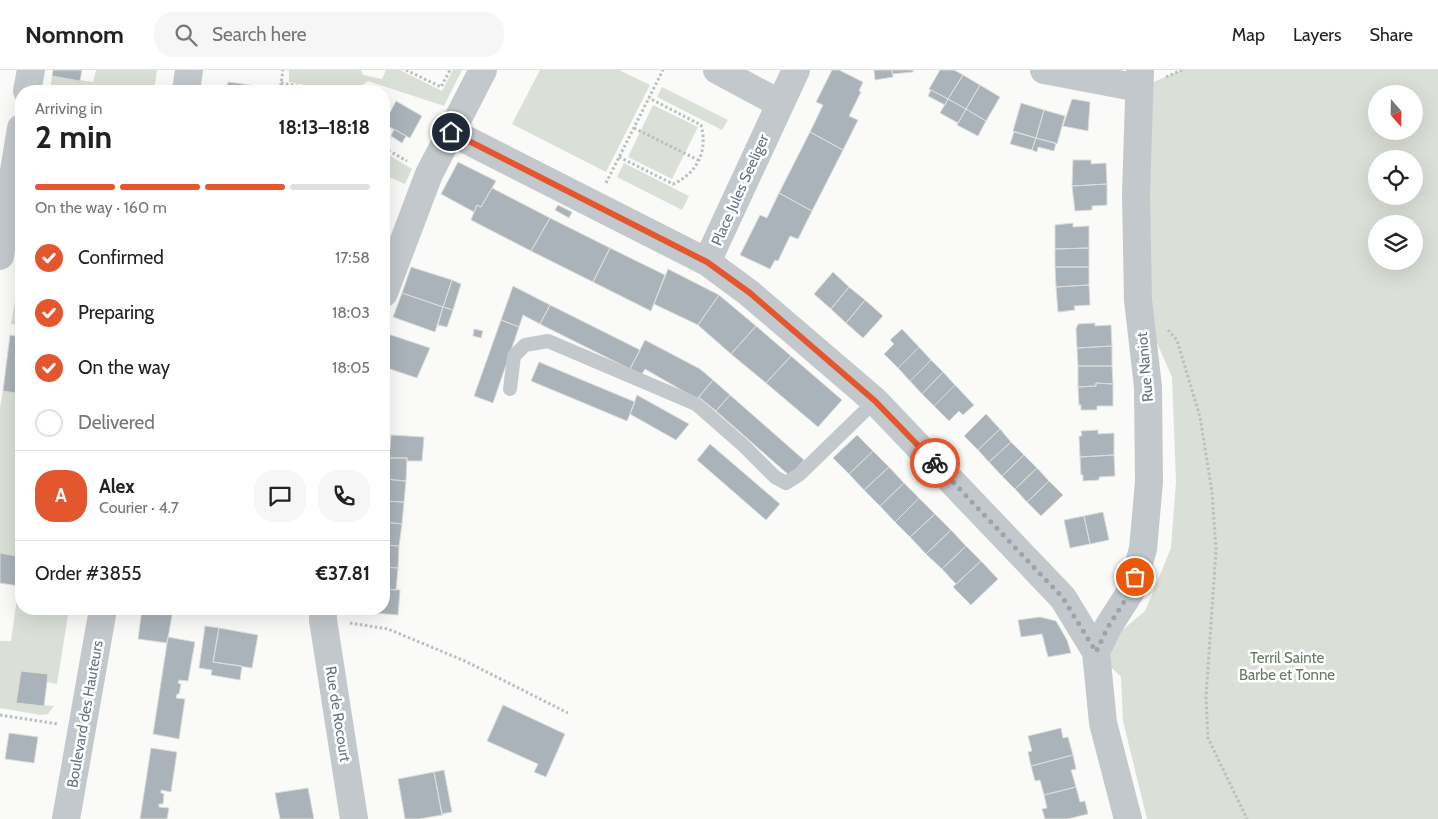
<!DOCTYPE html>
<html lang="en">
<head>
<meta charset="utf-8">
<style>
  :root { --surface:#fff; --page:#f6f6f6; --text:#222; --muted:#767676; --line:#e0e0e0; --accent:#e4572e }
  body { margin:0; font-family:Cabin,sans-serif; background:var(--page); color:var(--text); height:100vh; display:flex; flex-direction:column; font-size:19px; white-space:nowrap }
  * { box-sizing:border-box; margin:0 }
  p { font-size:16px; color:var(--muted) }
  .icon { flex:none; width:28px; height:28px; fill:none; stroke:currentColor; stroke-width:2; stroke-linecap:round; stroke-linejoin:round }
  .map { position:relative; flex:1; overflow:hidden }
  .sheet { position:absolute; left:15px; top:15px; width:375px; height:530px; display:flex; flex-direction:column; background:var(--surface); border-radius:20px; box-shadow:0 5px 20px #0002 }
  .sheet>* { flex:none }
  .needle { width:32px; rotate:160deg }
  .controls { position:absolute; left:1368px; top:15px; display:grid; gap:10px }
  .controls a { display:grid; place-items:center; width:55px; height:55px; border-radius:50%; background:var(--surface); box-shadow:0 5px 20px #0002; font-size:25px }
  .pin { position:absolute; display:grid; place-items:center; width:42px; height:42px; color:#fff; margin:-21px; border:2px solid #fff; border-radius:50%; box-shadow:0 1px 5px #0007 }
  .courier { position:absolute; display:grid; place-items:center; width:50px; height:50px; margin:-25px; border:4px solid #e4572e; border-radius:50%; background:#fff; color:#222; box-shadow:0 1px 6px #0007 }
  .headline em { font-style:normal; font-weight:700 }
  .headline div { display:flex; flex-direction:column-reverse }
  .headline { display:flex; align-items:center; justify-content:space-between; height:85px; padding:0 20px }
  h1 { font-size:32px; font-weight:700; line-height:38px }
  .bar { display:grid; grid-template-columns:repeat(4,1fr); gap:8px 5px; align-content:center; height:60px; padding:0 20px }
  .bar i { height:6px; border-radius:4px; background:var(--line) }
  .bar .selected { background:var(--accent) }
  .bar p { grid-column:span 4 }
  .line { display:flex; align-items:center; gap:12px; padding:0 20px; border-top:1px solid var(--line) }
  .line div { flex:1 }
  .round { display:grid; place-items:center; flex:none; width:52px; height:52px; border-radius:20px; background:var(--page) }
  ol { padding:0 20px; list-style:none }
  li { display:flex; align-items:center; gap:15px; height:55px }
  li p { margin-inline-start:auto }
  li .icon { padding:5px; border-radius:50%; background:var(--accent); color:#fff; stroke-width:4 }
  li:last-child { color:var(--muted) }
  li i { width:28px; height:28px; border:2px solid var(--line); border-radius:50% }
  header { display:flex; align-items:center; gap:30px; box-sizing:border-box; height:70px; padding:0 25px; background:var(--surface); border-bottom:1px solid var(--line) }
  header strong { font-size:24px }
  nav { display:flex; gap:28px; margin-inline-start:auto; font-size:18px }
  .search { width:350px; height:45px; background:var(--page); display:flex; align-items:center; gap:12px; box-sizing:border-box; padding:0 18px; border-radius:20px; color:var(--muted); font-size:19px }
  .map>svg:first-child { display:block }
  .green { fill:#dadfd7; fill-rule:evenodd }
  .building { fill:#aab3b9; stroke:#dcdcda }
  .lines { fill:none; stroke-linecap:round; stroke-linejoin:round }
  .path { stroke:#bbbfc2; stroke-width:3; stroke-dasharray:2.5 2.5; stroke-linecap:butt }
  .service { stroke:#c3c8cc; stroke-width:14 }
  .minor { stroke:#c3c8cc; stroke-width:28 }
  .tertiary { stroke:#c3c8cc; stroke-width:28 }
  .done { stroke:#99a4ac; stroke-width:5; stroke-dasharray:0 9 }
  .route { stroke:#e4572e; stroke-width:6 }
  .labels { text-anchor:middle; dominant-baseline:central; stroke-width:5; stroke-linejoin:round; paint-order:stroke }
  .street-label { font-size:15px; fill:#657683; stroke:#fff }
  .park-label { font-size:15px; fill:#687a64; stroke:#fff }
</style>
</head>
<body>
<header>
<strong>Nomnom</strong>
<div class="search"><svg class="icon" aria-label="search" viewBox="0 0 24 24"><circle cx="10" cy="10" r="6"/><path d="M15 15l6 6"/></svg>Search here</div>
<nav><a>Map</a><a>Layers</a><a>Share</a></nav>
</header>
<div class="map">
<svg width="1438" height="749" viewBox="0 0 1438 749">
  <rect width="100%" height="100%" fill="#fafaf8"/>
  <path class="green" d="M96 0H157L154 21H50L52 6 93 12Z
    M289 0H361L363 5 382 9 386 0H400L442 21 453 0H462L444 36 368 11 353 21H334L289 12Z
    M540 0H619L650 15 606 102 512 54Z
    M1182 0H1438V749H1147L1123 651 1121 607 1096 582 1145 541 1171 478 1176 412 1172 307 1138 230 1139 18ZM1376 24H1414V61H1376ZM1376 89H1414V126H1376ZM1376 154H1414V191H1376Z
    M662 17 728 50 722 60 657 27Z
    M653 35 698 57 672 109 628 87Z
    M384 82 412 99 405 114 384 105Z
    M624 93 689 126 682 140 617 107Z
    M21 197V255L11 254Z
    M3 321 21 324V487L0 483V338Z
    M21 499V539H69L57 614 47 612 48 604 21 601 16 633 54 636 48 644 41 645 0 638V571H11Z"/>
  <path class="building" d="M53 0H82L80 11 52 6Z
    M832 0H839L863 12 859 21 861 22 849 46 858 50 843 80 810 62 823 35 816 32Z
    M874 0H892L893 7 875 10Z
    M892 0H913V2L892 4Z
    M940 0H954L963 5 948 29 929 19Z
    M963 5 980 15 966 39 948 29Z
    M228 12 272 18V21H227Z
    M980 15 1000 27 986 51 966 39Z
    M931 20 948 29 945 35 928 26Z
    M948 29 966 39 958 53 940 43Z
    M1072 29 1090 32 1088 61 1063 56Z
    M396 31 422 46 410 68 384 54Z
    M1021 33 1044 40 1036 68 1013 61Z
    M966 39 986 51 978 66 957 55Z
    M1044 40 1065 46 1057 74 1036 68Z
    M394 59 406 66 402 73 391 66Z
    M810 62 843 80 812 141 779 123Z
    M1014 62 1036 68 1032 80 1010 74Z
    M1036 68 1056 73 1054 81 1038 77 1037 82 1032 80Z
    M1073 90H1091V94L1106 93 1107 114 1072 116Z
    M458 92 496 111 481 137 477 135 474 142 441 124Z
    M1107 114V135L1092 136V140L1075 141 1072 116Z
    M492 118 550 148 531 181 471 150 477 135 481 137Z
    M779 123 812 141 798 169 790 166 778 191 775 190 770 199 740 185 760 145 767 148Z
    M558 135 572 142 569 148 555 140Z
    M550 148 610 178 593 212 531 181Z
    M1073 153V157L1089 156V178L1055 179V155Z
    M610 178 665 205 651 241 593 212Z
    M1089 178V197H1055V179Z
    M411 197 452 210 443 237 402 223Z
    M1055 197H1089V215L1056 217Z
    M668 199 719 225 698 255 654 234Z
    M833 202 849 217 831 239 814 224Z
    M452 210 461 214 453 240 443 237Z
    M1089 215 1090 235 1074 236 1075 240 1058 242 1056 217Z
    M513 216 550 235 540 254 523 245 519 257 501 250Z
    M849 217 865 230 846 253 831 239Z
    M402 223 443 237 435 262 393 247Z
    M719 225 756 256 731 284 698 255Z
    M865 230 883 246 863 268 846 253Z
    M550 235 640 280 630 299 540 254Z
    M443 237 453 240 447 257 438 255Z
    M501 250 519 257 493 333 474 326Z
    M1095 253V256L1111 255 1112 276 1077 278 1076 259 1078 254Z
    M756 256 791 286 766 313 731 284Z
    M474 259 483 261 481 268 473 266Z
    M902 259 919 277 898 298 884 284 894 274 890 270Z
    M388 264 430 278 417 308 384 297V276Z
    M10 265 21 267V324L3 321Z
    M645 270 700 299 713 310 697 329 645 299 642 304 630 299Z
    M1112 276V296H1078L1077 278Z
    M919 277 931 290 910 311 898 298Z
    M791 286 842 330 818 357 766 313Z
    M931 290 943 302 922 324 910 311Z
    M539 292 635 332 627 351 531 311Z
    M1078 296H1112L1113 314 1096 313V316L1078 317Z
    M943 302 955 315 934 336 922 324Z
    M713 310 730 325 716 341 699 327Z
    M1096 313 1113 314V336H1097V340H1081V335H1079L1078 317 1096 316Z
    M955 315 974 335 963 345 959 341 949 351 934 336Z
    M637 325 689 354 676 370 630 344Z
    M730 325 804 390 790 406 716 341Z
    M986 344 1000 359 978 380 964 366Z
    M1000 359 1011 372 989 392 978 380Z
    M1098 360V364L1114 363V385L1080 387 1079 366H1082L1081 361Z
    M391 365 424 367 422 391H407V388H389Z
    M857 365 873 381 849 404 833 388Z
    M1011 372 1024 385 1002 406 989 392Z
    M710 374 780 434 766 450 697 390Z
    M873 381 889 397 864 420 849 404Z
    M384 384 390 385 389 388H407L406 411 384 409Z
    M1024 385 1037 398 1015 419 1002 406Z
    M1114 385 1115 406 1099 407V410L1083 411V405H1081L1080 387Z
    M889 397 904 413 880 436 864 420Z
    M1037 398 1049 411 1027 432 1015 419Z
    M384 409 406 411 404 432 384 431Z
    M1049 411 1063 425 1041 446 1027 432Z
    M904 413 919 428 895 452 880 436Z
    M919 428 935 444 910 467 895 452Z
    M384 431 404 432 402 454 384 452Z
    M1103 442 1109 470 1090 474 1084 446Z
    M935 444 951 460 926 484 910 467Z
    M1084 446 1090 474 1070 478 1064 450Z
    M384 452 402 454 399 476 384 475Z
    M951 460 966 476 942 499 926 484Z
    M384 475 399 476 398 498 384 497Z
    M966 476 981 491 956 514 942 499Z
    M0 483 21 487 19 516 0 513Z
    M981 491 998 509 971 535 953 517Z
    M384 497 398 498 396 520 384 519Z
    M384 519 400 520 398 545 361 542V539H384Z
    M142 539 173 540 167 573 138 569Z
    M1040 547 1056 551 1067 570 1071 583 1048 587 1042 564 1021 567 1018 550Z
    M205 556 219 558 213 592 242 596 240 610 211 605 212 600 199 598Z
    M219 558 258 565 252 598 213 592Z
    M168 567 195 572 188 611 179 610 178 613 181 614 179 624H177L176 628 185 629 179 669 153 664Z
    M21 601 48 604 44 636 16 633Z
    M503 635 565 664 546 707 534 702 538 694 487 671Z
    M1061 658 1063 668 1068 667 1073 685 1031 696 1028 682 1032 681 1028 666Z
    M9 663 38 667 34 693 5 689Z
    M151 678 177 682 171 722 161 720V723L164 724 163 734H159V737L169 738 167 749H140Z
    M1073 685 1076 699 1071 700 1076 717 1044 725 1040 710 1035 711 1031 696Z
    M444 700 452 742 442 744 434 702Z
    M434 702 442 745 419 749H405L398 709Z
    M1076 717 1080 732 1085 731 1088 744 1067 749H1045L1042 739 1047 738 1044 725Z
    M308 718 314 749H280L275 723Z"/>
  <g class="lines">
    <path class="path" d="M406 0 441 17 450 0
      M1166 7 1182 0
      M281 13 324 21
      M280 21 283 0
      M634 58 698 90
      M384 78 407 91
      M619 87 673 114C698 103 708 80 701 55L649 28
      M606 113 663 0
      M1168 260 1177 270 1200 347 1212 422 1216 480 1206 627 1208 668 1247 749
      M350 553 388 559 465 591 568 643
      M0 645 58 654"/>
    <path class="service" d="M510 319 514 286 525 275 548 271 696 334 744 376 775 407 786 413 800 404 875 331"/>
    <path class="minor" d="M483 0 451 62 707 192 749 223 875 331 1063 528 1096 582 1103 653 1128 749
      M717 0 779 33
      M1044 0 1139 18
      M27 21 31 0
      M0 186 21 58
      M707 192 796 0
      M384 223 429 104 451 62
      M323 539V550L354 749
      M1096 582 1108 557 1131 521 1143 479 1149 412 1148 317 1138 230 1136 124 1140 0"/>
    <path class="tertiary" d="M186 21 189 0
      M66 749 103 539"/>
  </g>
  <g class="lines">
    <path class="done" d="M935 393 1063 528 1096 582 1108 557 1131 521 1135 507"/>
    <path class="route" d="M451 62 707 192 750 223 875 331 935 393"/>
  </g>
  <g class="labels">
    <g class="street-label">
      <text transform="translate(740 120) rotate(-66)">Place Jules Seeliger</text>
      <text transform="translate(1145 297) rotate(-95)">Rue Naniot</text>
      <text transform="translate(85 644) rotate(-80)">Boulevard des Hauteurs</text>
      <text transform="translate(338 644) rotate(81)">Rue de Rocourt</text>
    </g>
    <g class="park-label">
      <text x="1287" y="588">Terril Sainte<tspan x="1287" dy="17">Barbe et Tonne</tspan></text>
    </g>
  </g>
</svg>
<div class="controls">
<a><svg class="needle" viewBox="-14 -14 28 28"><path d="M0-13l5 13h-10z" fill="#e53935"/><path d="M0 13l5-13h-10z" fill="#767676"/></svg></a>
<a><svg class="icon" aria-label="locate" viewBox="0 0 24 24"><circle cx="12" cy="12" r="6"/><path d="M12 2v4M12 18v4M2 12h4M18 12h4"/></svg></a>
<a><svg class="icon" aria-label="layers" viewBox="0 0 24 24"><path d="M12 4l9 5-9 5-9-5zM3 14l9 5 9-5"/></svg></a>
</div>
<div class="pin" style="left:1135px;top:507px;background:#ea580c"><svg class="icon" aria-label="bag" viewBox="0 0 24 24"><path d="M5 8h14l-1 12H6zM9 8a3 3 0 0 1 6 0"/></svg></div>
<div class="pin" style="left:451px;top:62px;background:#1f2937"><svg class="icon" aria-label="home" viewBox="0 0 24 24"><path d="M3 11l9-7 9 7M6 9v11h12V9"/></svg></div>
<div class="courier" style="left:935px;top:393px"><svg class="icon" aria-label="bike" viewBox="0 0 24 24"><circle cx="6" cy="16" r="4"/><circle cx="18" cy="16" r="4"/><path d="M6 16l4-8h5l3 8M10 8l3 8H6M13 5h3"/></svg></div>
<section class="sheet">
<div class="headline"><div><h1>2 min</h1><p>Arriving in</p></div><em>18:13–18:18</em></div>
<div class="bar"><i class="selected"></i><i class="selected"></i><i class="selected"></i><i></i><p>On the way · 160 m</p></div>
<ol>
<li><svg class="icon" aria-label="check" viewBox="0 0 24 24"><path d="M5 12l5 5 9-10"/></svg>Confirmed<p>17:58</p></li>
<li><svg class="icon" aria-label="check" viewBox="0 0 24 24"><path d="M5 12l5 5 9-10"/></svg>Preparing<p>18:03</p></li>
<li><svg class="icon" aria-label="check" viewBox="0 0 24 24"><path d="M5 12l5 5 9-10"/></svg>On the way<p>18:05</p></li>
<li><i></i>Delivered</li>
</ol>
<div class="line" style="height:90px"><b class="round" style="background:var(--accent);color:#fff">A</b><div><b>Alex</b><p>Courier · 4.7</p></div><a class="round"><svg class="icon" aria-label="chat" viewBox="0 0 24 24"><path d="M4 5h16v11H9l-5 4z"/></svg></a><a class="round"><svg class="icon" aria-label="phone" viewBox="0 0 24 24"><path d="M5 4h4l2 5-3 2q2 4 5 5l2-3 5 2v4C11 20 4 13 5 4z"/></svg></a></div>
<div class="line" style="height:65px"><div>Order #3855</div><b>€37.81</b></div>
</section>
</div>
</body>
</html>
